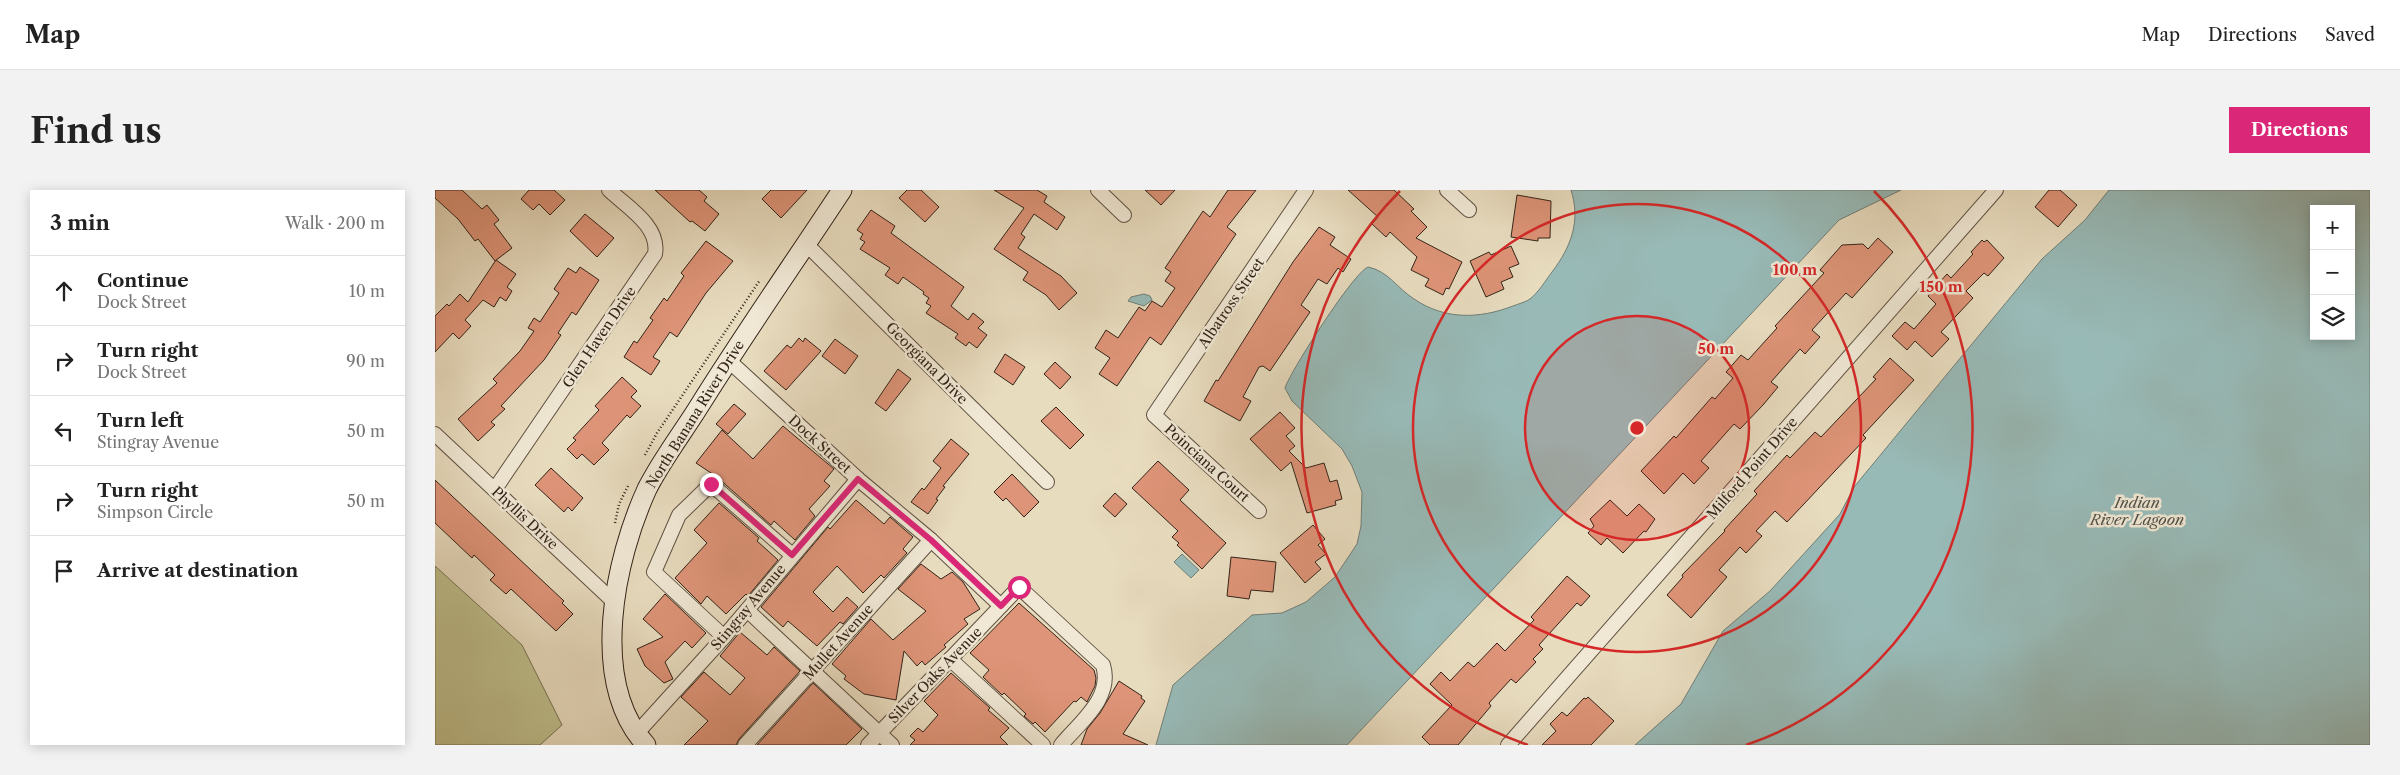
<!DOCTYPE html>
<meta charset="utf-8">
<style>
:root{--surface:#fff;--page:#f2f2f2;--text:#222;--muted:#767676;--line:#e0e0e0;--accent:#db2777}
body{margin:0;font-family:"Libre Caslon Text",serif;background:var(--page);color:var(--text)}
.controls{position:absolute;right:15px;top:15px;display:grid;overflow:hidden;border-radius:0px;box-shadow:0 2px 12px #0003}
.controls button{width:45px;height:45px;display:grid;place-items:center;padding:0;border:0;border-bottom:1px solid var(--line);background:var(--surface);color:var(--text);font:25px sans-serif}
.stop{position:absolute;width:15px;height:15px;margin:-11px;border:4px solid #db2777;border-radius:50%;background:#fff}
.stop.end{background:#db2777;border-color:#fff;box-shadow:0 1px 5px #0008}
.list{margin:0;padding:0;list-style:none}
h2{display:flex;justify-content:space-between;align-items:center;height:65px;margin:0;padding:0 20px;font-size:21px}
h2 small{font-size:16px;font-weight:400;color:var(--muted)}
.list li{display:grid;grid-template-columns:32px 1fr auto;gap:15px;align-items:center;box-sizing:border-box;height:70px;padding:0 20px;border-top:1px solid var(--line)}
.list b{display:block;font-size:19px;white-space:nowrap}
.list p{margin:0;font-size:16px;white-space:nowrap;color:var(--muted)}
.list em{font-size:16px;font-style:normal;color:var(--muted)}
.icon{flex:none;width:28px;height:28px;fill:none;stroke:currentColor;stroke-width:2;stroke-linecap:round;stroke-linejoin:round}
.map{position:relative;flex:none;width:1935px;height:555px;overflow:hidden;border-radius:0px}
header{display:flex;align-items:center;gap:30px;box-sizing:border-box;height:70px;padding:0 25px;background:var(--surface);border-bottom:1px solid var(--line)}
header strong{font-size:24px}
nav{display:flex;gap:28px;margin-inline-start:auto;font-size:18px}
.intro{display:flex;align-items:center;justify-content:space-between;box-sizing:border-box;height:120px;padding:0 30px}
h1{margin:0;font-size:35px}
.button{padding:12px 22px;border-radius:0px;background:var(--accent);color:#fff;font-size:18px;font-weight:700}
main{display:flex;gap:30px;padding:0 30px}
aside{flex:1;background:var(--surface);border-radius:0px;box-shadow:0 2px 12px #0003}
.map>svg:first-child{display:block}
.green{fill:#bebe8c;stroke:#787052}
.water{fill:#98bab7;stroke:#6f7e77;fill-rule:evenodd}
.building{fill:#de9478;stroke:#322318}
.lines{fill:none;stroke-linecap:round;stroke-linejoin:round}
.street-casing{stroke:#605142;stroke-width:16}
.secondary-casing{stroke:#322318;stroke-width:21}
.path{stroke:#322318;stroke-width:2.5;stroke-dasharray:1 2.5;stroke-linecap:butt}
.street{stroke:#f0e8d5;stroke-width:14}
.secondary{stroke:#f0e8d5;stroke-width:19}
.route{stroke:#db2777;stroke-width:6}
.ring{fill:none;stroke:#d62828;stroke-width:2.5}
.labels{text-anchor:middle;stroke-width:5;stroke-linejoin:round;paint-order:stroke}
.street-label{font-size:14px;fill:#322318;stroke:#f0e8d5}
.water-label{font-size:15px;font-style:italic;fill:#515048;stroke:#f0e8d5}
.centre{fill:#d62828;stroke:#f0e8d5;stroke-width:2.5}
.ring-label{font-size:15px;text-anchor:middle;font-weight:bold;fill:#d62828;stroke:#f0e8d5;stroke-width:5;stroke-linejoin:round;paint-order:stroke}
</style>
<header>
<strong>Map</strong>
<nav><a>Map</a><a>Directions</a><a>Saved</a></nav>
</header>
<div class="intro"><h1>Find us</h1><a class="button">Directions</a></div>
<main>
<aside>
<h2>3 min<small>Walk · 200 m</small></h2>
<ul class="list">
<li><svg class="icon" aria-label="ahead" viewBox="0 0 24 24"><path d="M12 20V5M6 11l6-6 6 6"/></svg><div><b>Continue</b><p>Dock Street</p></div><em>10 m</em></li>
<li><svg class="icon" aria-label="right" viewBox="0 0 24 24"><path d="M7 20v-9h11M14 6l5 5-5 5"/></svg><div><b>Turn right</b><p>Dock Street</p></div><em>90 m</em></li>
<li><svg class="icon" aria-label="left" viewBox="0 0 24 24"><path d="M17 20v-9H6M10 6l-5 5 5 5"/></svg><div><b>Turn left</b><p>Stingray Avenue</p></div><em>50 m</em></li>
<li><svg class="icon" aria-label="right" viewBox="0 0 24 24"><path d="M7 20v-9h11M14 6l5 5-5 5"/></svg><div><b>Turn right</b><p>Simpson Circle</p></div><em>50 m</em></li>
<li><svg class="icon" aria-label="arrive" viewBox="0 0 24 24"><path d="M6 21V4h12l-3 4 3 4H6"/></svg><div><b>Arrive at destination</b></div></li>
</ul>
</aside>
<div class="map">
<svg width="1935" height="555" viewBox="0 0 1935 555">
<rect width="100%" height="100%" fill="#e8dcbf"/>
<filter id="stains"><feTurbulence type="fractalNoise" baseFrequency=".004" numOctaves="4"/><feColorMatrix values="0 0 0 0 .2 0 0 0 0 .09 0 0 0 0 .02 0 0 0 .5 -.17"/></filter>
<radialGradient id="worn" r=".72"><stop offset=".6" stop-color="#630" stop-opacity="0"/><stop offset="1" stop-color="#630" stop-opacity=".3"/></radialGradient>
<polygon class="green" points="0,376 87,455 127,535 105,555 0,555"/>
<g class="water">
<path d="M1136,0H1466L1404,30L912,555H721L738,495L817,425L847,423L871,412L900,387L922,354L926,336L927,302L917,276L907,259L857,211L850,198C856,180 919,82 933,77C953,81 962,98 979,109C1010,130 1044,129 1078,116C1083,114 1091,112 1095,109C1104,102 1110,91 1117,82C1136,57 1146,31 1136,0Z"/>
<path d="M1674,0H1935V555H1200L1246,514L1288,441L1335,401L1405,324L1419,297L1607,69L1650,30ZM1879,19H1916V146H1879Z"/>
<polygon points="709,104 715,106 717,110 709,116 693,111 696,107"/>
<polygon points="747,364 764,380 756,388 739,372"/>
</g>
<g class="building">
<polygon points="0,0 27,0 47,19 52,15 64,30 59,34 77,58 60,71 43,49 40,51 23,29 0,8"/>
<polygon points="94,0 119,0 130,10 115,25 104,14 98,20 86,9"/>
<polygon points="220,0 264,0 272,7 269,11 284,24 270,41 257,31 255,32"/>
<polygon points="336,0 372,0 346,28 327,9"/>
<polygon points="472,0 486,0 504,17 490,32 464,8"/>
<polygon points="559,0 602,0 612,6 609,12 630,27 622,40 599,24 586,44 590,47 583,58 626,86 642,103 624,120 611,105 588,90 593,82 559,59 589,18"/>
<polygon points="710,0 740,0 726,15"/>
<polygon points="793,0 821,0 792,37 801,44 726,155 715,147 682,196 664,184 675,168 660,158 671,140 683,148 704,117 710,121 717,111 727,117 740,98 730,91 736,82 730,78 768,21 775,27"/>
<polygon points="913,0 959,0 979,19 976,21 992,37 981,48 1027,72 1014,99 1011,98 1008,105 990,96 994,89 976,80 982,67 955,42 951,47 937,34 943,27"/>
<polygon points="1614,0 1625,0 1642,15 1623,37 1600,17"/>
<polygon points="1082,5 1116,11 1115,48 1103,48 1103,51 1076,47"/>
<polygon points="436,20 460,36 456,43 529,97 516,116 533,130 538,123 549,132 543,138 552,145 542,158 534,152 531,156 520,148 523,144 491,123 496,116 491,113 494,108 488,104 489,102 468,87 463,94 450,85 455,78 425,59 430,52 425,49 428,44 422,40"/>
<polygon points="150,24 179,48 162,67 135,41"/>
<polygon points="884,37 900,47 895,55 916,69 908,82 903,78 892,94 883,89 866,115 875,122 835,181 828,176 824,177 808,207 816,211 805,231 769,211 781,190 783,191 858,72"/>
<polygon points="1443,48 1458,62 1417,108 1411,103 1377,140 1385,147 1370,164 1365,159 1336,192 1343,197 1328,215 1305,239 1299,234 1266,271 1274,278 1259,294 1248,283 1229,304 1206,281 1239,246 1241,248 1277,207 1280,209 1298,188 1291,182 1306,165 1313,170 1342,138 1340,136 1389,83 1385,80 1407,55 1428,54 1433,59"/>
<polygon points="1547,50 1549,52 1552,50 1569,68 1553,86 1549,83 1531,101 1538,108 1506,142 1514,149 1497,167 1480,151 1472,160 1457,146 1470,132 1479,139 1501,114 1493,106 1501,96 1512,84 1516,88 1538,64 1536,62"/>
<polygon points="271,51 298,71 271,103 242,147 235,142 218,167 225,171 216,185 189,167 199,151 202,153 218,130 215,128 229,108 232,111 249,86 246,83"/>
<polygon points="1076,56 1084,74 1074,78 1078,87 1066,92 1069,99 1051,107 1035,71 1054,62 1056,65"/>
<polygon points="61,70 81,84 72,97 77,101 71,111 65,107 59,117 48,110 30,130 36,136 24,149 18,143 0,162 0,126 12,114 14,116 25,104 33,112"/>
<polygon points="145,77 164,90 141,125 137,122 123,143 126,145 109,170 66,216 70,219 56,232 60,235 43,251 23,229 62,193 58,189 85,161 99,141 93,138 99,128 105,132 124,103 119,99 133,78 141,83"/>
<polygon points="364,148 368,152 370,148 386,161 351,200 329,181 352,155 356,158"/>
<polygon points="400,149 423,166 410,184 387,166"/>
<polygon points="570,164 590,177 578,195 559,182"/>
<polygon points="1455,168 1479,190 1428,245 1431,248 1352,332 1340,321 1321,341 1327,346 1311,363 1305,357 1284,380 1292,387 1256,428 1232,405 1248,387 1247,385 1290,341 1289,340 1322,304 1319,301 1352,265 1355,268 1380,242 1386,247 1441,189 1438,187"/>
<polygon points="620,172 636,187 625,199 609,184"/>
<polygon points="463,179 476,189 451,221 440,213"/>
<polygon points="187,187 202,201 196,207 206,216 195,228 192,225 167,253 174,260 159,275 147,264 142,269 132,259 141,250 138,248 164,220 160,216"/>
<polygon points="299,214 311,224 293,244 281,234"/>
<polygon points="621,217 649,245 635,259 606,231"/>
<polygon points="845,222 860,238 851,246 860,256 854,261 871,278 889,273 895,292 902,290 907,309 900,311 901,315 872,323 856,272 846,281 815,249"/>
<polygon points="348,236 399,279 389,291 395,296 374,319 380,326 360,350 339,331 336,335 282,287 261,273 287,240 318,269"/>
<polygon points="516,249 534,264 508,296 510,297 501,309 503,310 493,324 476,312 487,298 489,300 506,278 498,271"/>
<polygon points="723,271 754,300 745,310 791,353 767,379 742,355 744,353 737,347 743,341 697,298"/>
<polygon points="116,278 148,308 137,321 133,317 129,322 100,295"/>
<polygon points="577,284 604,312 589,327 571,308 568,311 559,302"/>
<polygon points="0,290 129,411 127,413 138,424 121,441 76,399 71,404 55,390 60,385 39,365 37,368 0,333"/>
<polygon points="680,303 692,314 680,327 668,316"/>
<polygon points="421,310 449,334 455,327 478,347 468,359 472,363 449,388 446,385 428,403 402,376 378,402 398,422 412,407 423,417 408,434 405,432 382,456 353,431 348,437 326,417 393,337 395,339"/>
<polygon points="1175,310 1192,326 1204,314 1220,329 1211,342 1209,341 1188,363 1172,348 1166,355 1153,343 1159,336 1155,329"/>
<polygon points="284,313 324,348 322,351 343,370 313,406 311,404 291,424 272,406 266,414 240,388 272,353 259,340"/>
<polygon points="878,335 890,349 883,355 891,364 880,372 886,379 870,393 845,363"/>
<polygon points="796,367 841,372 838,402 816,400 814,409 792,406"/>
<polygon points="486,374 506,389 517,382 528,392 545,419 529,429 533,434 509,455 511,457 490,475 487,471 482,476 469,461 461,510 429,504 409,489 411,486 397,474 436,429 458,450 491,421 463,399"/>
<polygon points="1132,386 1155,406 1146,416 1142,413 1104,455 1108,459 1098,469 1101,472 1081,493 1076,489 1054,513 1056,516 1023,555 995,555 987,547 1017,515 995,494 1006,482 1015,491 1033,472 1039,477 1062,453 1070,461 1099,430 1096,427"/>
<polygon points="230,404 271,443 257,458 250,451 230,472 238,489 229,493 210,476 202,459 228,447 208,429"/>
<polygon points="584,413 659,480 661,488 660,496 652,512 646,507 641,512 639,511 610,542 600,532 598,534 589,526 591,524 569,503 567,505 548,487 554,480 535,463"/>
<polygon points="305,442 332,465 339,457 365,481 304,549 301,555 249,555 273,531 246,507 269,482 295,505 310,488 285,466"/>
<polygon points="516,483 555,518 553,520 574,538 565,547 573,555 475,555 480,550 475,546 483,538 488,542 503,525 489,511"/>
<polygon points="684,491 707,506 706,508 710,511 688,544 713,555 646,555 652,539 665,523"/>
<polygon points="378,493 427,539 411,555 322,555"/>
<polygon points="1153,507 1179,531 1156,555 1107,555 1121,541 1115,534 1127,522 1132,526 1149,508 1151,509"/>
</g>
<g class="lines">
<defs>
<g id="street">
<polyline points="663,0 689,25"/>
<polyline points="1012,0 1034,20"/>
<polyline points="371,54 612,292"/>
<path d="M293,170L423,289L496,350L566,416L584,397L668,475C678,508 645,532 626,555"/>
<polyline points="0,244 179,412"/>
<path d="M60,299L220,64C225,36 192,17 174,0"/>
<polyline points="824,321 719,225 871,0"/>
<polyline points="312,420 457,555"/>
<polyline points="289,447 219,382 244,325 276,294 357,365"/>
<polyline points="515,469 608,555"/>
<polyline points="201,544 289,447 423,289"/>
<polyline points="310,555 496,350"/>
<polyline points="433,555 566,416"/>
<polyline points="1073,555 1561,0"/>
</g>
<path id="secondary" d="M211,555C153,491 180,369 212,299C226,271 246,245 263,218C309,144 359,73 407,0"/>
</defs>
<use href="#street" class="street-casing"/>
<use href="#secondary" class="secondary-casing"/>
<g class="path">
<polyline points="210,265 222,243 325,90"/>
<polyline points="180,333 184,314 193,296"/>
</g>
<use href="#street" class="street"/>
<use href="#secondary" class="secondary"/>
</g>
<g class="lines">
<polyline class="route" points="276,294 357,365 423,289 496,350 566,416 584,397"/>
</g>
<circle cx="1202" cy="238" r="112" fill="#d62828" fill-opacity=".12"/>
<g class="ring">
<circle cx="1202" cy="238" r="112"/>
<circle cx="1202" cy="238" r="224"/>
<path d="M1093 555A335 335 0 0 1 965 1M1439 1A335 335 0 0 1 1311 555"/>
</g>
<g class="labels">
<g class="street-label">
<text transform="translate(796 113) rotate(-56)" y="5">Albatross Street</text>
<text transform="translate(164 147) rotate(-56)" y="5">Glen Haven Drive</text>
<text transform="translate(492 173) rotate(45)" y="5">Georgiana Drive</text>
<text transform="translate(260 224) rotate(-58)" y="5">North Banana River Drive</text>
<text transform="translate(385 254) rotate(42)" y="5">Dock Street</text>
<text transform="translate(772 273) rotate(42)" y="5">Poinciana Court</text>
<text transform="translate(1317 278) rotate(-49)" y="5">Milford Point Drive</text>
<text transform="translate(90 328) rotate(43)" y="5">Phyllis Drive</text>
<text transform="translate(313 417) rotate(-50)" y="5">Stingray Avenue</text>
<text transform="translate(403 452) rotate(-48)" y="5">Mullet Avenue</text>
<text transform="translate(500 485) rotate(-46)" y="5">Silver Oaks Avenue</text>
</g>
<g class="water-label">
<text x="1702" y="318">Indian<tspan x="1702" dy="17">River Lagoon</tspan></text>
</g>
</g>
<circle cx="1202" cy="238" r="8" class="centre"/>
<g class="ring-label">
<text x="1360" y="85">100 m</text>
<text x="1506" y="102">150 m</text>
<text x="1281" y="164">50 m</text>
</g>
<rect width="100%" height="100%" filter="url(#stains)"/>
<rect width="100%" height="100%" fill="url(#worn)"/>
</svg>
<div class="controls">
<button>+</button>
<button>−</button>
<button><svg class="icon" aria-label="layers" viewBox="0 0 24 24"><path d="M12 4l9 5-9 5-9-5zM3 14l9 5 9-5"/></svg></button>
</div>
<div class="stop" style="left:584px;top:397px"></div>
<div class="stop end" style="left:276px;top:294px"></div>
</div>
</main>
